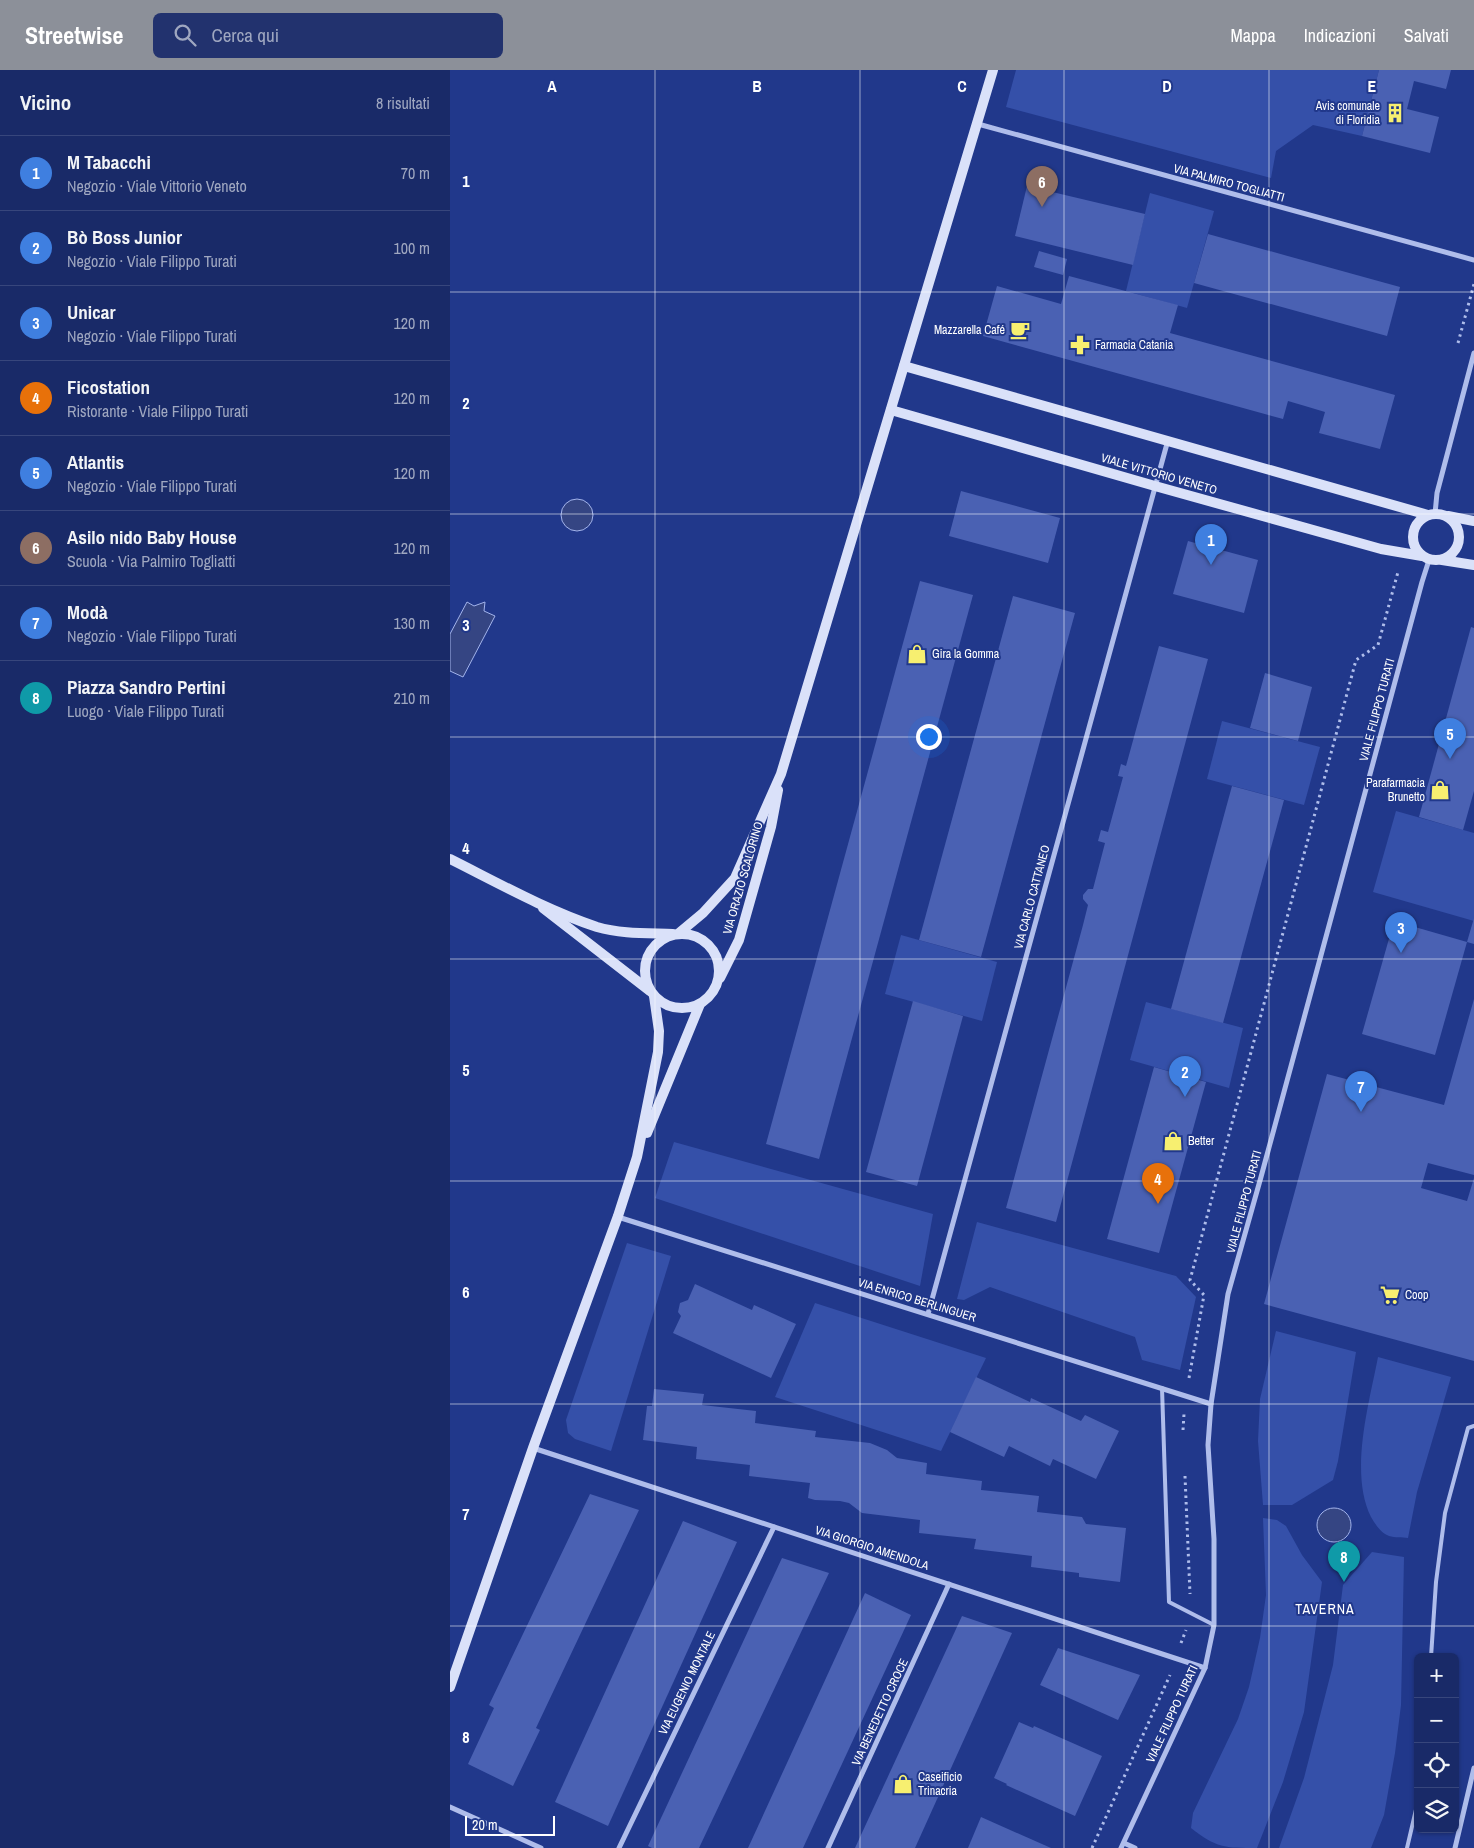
<!DOCTYPE html>
<html lang="it">
<meta charset="utf-8">
<style>
:root{--surface:#192a68;--page:#22326e;--text:#f1f3f6;--muted:#9fa7c0;--line:#37467c;--accent:#8c9099}
body{margin:0;font-family:"Archivo Narrow",sans-serif;background:var(--page);color:var(--text)}
.controls{position:absolute;right:15px;bottom:15px;display:grid;overflow:hidden;border-radius:8px;box-shadow:0 1px 4px #0004}
.controls button{width:45px;height:45px;display:grid;place-items:center;padding:0;border:0;border-bottom:1px solid var(--line);background:var(--surface);color:var(--text);font:25px sans-serif}
.scale{position:absolute;left:15px;bottom:12px;width:90px;box-sizing:border-box;padding-left:5px;border:2px solid #fff;border-top:0;font-size:14px;line-height:18px;white-space:nowrap;color:#fff;-webkit-text-stroke:4px #21388b;paint-order:stroke}
.you{position:absolute;left:478px;top:666px;width:18px;height:18px;margin:-12px;border:4px solid #fff;border-radius:50%;background:#1a73e8;box-shadow:0 0 0 8px #1a73e833}
.badge{display:grid;place-items:center;width:32px;height:32px;border-radius:50%;background:var(--accent);color:#fff;font-size:16px;font-weight:700}
.pin{position:absolute;translate:-50% -41px;filter:drop-shadow(0 1px 2px #0008)}
.pin::after{content:'';position:absolute;top:26px;width:18px;height:15px;background:inherit;clip-path:polygon(0 0,100% 0,50% 100%)}
.list{margin:0;padding:0;list-style:none}
h2{display:flex;justify-content:space-between;align-items:center;height:65px;margin:0;padding:0 20px;font-size:21px}
h2 small{font-size:16px;font-weight:400;color:var(--muted)}
.list li{display:grid;grid-template-columns:32px 1fr auto;gap:15px;align-items:center;box-sizing:border-box;height:75px;padding:0 20px;border-top:1px solid var(--line)}
.list b{display:block;font-size:19px;white-space:nowrap}
.list p{margin:0;font-size:16px;white-space:nowrap;color:var(--muted)}
.list em{font-size:16px;font-style:normal;color:var(--muted)}
.icon{flex:none;width:28px;height:28px;fill:none;stroke:currentColor;stroke-width:2;stroke-linecap:round;stroke-linejoin:round}
.map{position:relative;flex:none;width:1024px;height:1778px;overflow:hidden}
header{display:flex;align-items:center;gap:30px;box-sizing:border-box;height:70px;padding:0 25px;background:var(--accent);color:#fff}
header strong{font-size:24px}
nav{display:flex;gap:28px;margin-inline-start:auto;font-size:18px}
.search{width:350px;height:45px;background:var(--page);display:flex;align-items:center;gap:12px;box-sizing:border-box;padding:0 18px;border-radius:8px;color:var(--muted);font-size:19px}
main{display:flex}
aside{flex:1;background:var(--surface)}
.map>svg:first-child{display:block}
.green{fill:#3550a9}
.water{fill:#354583;stroke:#a3b4ec}
.building{fill:#4a61b3}
.lines{fill:none;stroke-linecap:round;stroke-linejoin:round}
.path{stroke:#afbdeb;stroke-width:3;stroke-dasharray:2.5 4;stroke-linecap:butt}
.lane{stroke:#afbdeb;stroke-width:4}
.street{stroke:#afbdeb;stroke-width:5}
.secondary{stroke:#dae1f9;stroke-width:10}
.grid{fill:none;stroke:#fff;stroke-width:1;stroke-opacity:0.55}
.labels{text-anchor:middle;stroke-width:4;stroke-linejoin:round;paint-order:stroke}
.poi-label{font-size:12px;fill:#fff;stroke:#21388b;text-anchor:start}
.street-label{font-size:12px;fill:#fff;stroke:#21388b}
.neighbourhood-label{font-size:14px;letter-spacing:1px;fill:#fff;stroke:#21388b}
.grid-label{font-size:16px;text-anchor:middle;font-weight:bold;fill:#fff;stroke:#21388b;stroke-width:4;stroke-linejoin:round;paint-order:stroke}
</style>
<header>
<strong>Streetwise</strong>
<div class="search"><svg class="icon" aria-label="search" viewBox="0 0 24 24"><circle cx="10" cy="10" r="6"/><path d="M15 15l6 6"/></svg>Cerca qui</div>
<nav><a>Mappa</a><a>Indicazioni</a><a>Salvati</a></nav>
</header>
<main>
<aside>
<h2>Vicino<small>8 risultati</small></h2>
<ul class="list">
<li><span class="badge" style="background:#3f7fe0">1</span><div><b>M Tabacchi</b><p>Negozio · Viale Vittorio Veneto</p></div><em>70 m</em></li>
<li><span class="badge" style="background:#3f7fe0">2</span><div><b>Bò Boss Junior</b><p>Negozio · Viale Filippo Turati</p></div><em>100 m</em></li>
<li><span class="badge" style="background:#3f7fe0">3</span><div><b>Unicar</b><p>Negozio · Viale Filippo Turati</p></div><em>120 m</em></li>
<li><span class="badge" style="background:#e8710a">4</span><div><b>Ficostation</b><p>Ristorante · Viale Filippo Turati</p></div><em>120 m</em></li>
<li><span class="badge" style="background:#3f7fe0">5</span><div><b>Atlantis</b><p>Negozio · Viale Filippo Turati</p></div><em>120 m</em></li>
<li><span class="badge" style="background:#8d6e63">6</span><div><b>Asilo nido Baby House</b><p>Scuola · Via Palmiro Togliatti</p></div><em>120 m</em></li>
<li><span class="badge" style="background:#3f7fe0">7</span><div><b>Modà</b><p>Negozio · Viale Filippo Turati</p></div><em>130 m</em></li>
<li><span class="badge" style="background:#0f9aa8">8</span><div><b>Piazza Sandro Pertini</b><p>Luogo · Viale Filippo Turati</p></div><em>210 m</em></li>
</ul>
</aside>
<div class="map">
<svg width="1024" height="1778" viewBox="0 0 1024 1778">
<rect width="100%" height="100%" fill="#21388b"/>
<g class="green">
<polygon points="566,0 929,0 912,66 863,55 826,81 821,108 556,37"/>
<polygon points="700,123 764,141 737,238 676,221"/>
<polygon points="772,651 870,677 854,735 757,709"/>
<polygon points="946,741 1024,763 1024,851 923,822"/>
<polygon points="451,865 547,892 532,951 435,924"/>
<polygon points="696,932 793,958 779,1018 680,990"/>
<polygon points="224,1072 483,1144 470,1216 205,1128"/>
<polygon points="527,1152 726,1206 746,1227 730,1300 692,1290 685,1267 540,1217 514,1230 507,1229"/>
<polygon points="177,1173 221,1186 161,1381 125,1369 118,1363 116,1350"/>
<polygon points="365,1233 536,1288 491,1381 325,1327"/>
<polygon points="826,1261 906,1282 888,1391 883,1410 842,1435 813,1435 808,1371 810,1329"/>
<path d="M928,1287L1001,1307L967,1422L958,1468C952,1467 945,1468 939,1466C931,1463 925,1454 921,1447C899,1403 919,1334 928,1287Z"/>
<path d="M813,1448L827,1450L836,1456L852,1485L872,1512L854,1642L833,1712L807,1778C775,1778 766,1778 741,1758L743,1743L788,1649L799,1617L810,1568L816,1525Z"/>
<polygon points="922,1482 954,1487 951,1635 945,1683 934,1745 921,1778 829,1778 854,1708 883,1595 893,1515"/>
</g>
<g class="water">
<circle cx="127" cy="445" r="16"/>
<polygon points="17,532 24,536 35,532 34,541 45,546 13,607 0,601 0,564"/>
<circle cx="884" cy="1455" r="17"/>
</g>
<g class="building">
<polygon points="929,0 1001,0 996,19 964,11 957,39 989,47 980,83 912,66"/>
<polygon points="577,116 695,144 683,195 565,166"/>
<polygon points="758,164 950,217 937,266 744,213"/>
<polygon points="589,181 617,189 613,205 584,197"/>
<polygon points="619,206 728,235 720,263 945,325 930,379 869,363 875,342 855,336 838,331 833,349 533,266 547,216 611,234"/>
<polygon points="511,421 610,448 598,493 499,466"/>
<polygon points="738,471 808,490 794,543 723,524"/>
<polygon points="470,511 523,525 369,1089 316,1074"/>
<polygon points="563,526 625,543 531,887 469,870"/>
<polygon points="1021,557 1024,558 1024,721 1013,760 969,747"/>
<polygon points="709,576 758,589 606,1152 556,1138 633,855 638,835 633,829 633,825 638,819 643,819 655,773 648,771 651,760 658,762 673,707 668,706 671,694 676,696"/>
<polygon points="815,603 862,617 848,671 800,658"/>
<polygon points="782,716 834,730 773,953 721,939"/>
<polygon points="1024,848 1024,874 1017,872"/>
<polygon points="944,851 1017,872 985,985 912,964"/>
<polygon points="1024,929 1024,1105 978,1093 971,1118 1017,1131 1024,1108 1024,1291 814,1234 877,1004 994,1035"/>
<polygon points="463,931 513,946 467,1116 416,1102"/>
<polygon points="704,997 756,1012 709,1183 657,1169"/>
<polygon points="245,1214 302,1240 304,1235 346,1254 321,1308 223,1263 231,1246 228,1242 230,1233 238,1230"/>
<polygon points="526,1307 580,1332 581,1328 631,1351 635,1345 669,1361 646,1409 603,1389 600,1396 559,1376 554,1387 500,1362"/>
<polygon points="204,1319 254,1324 252,1335 306,1341 305,1353 366,1361 365,1367 420,1373 437,1380 447,1388 477,1393 476,1404 532,1411 531,1420 589,1426 587,1442 632,1447 636,1454 676,1458 670,1512 629,1507 629,1503 581,1497 582,1486 524,1479 526,1469 469,1463 470,1450 412,1443 399,1433 390,1431 365,1430 358,1428 360,1413 299,1406 300,1395 246,1389 247,1377 193,1370 197,1336 202,1336"/>
<polygon points="140,1424 189,1440 86,1658 90,1660 63,1716 18,1694 44,1638 39,1635"/>
<polygon points="233,1451 287,1472 158,1756 105,1732"/>
<polygon points="332,1488 379,1503 249,1778 202,1778 198,1776"/>
<polygon points="415,1523 461,1545 353,1778 298,1778"/>
<polygon points="512,1546 562,1563 465,1778 405,1778"/>
<polygon points="608,1578 690,1605 668,1650 590,1615"/>
<polygon points="569,1652 583,1658 584,1656 652,1686 625,1746 556,1715 557,1714 544,1708"/>
<polygon points="531,1747 601,1778 518,1778"/>
</g>
<g class="lines">
<g class="path">
<polyline points="1008,273 1024,214"/>
<polyline points="739,1308 754,1225 740,1210 906,590 928,575 948,502"/>
<polyline points="733,1360 734,1344"/>
<polyline points="735,1406 740,1524"/>
<polyline points="731,1573 736,1560"/>
<polyline points="642,1778 720,1605"/>
</g>
<g class="lane">
<polyline points="712,1318 719,1532 764,1555"/>
<polyline points="981,1587 986,1512 995,1443 1018,1358 1024,1356"/>
<polyline points="957,1778 968,1731"/>
</g>
<g class="street">
<polyline points="528,54 1024,190"/>
<polyline points="985,444 987,423 1024,283"/>
<polyline points="168,1147 761,1334"/>
<polyline points="478,1244 718,370"/>
<polyline points="83,1378 755,1598"/>
<polyline points="0,1737 91,1778"/>
<polyline points="674,1773 685,1778"/>
<polyline points="169,1778 324,1457"/>
<polyline points="378,1778 499,1514"/>
<polyline points="671,1778 755,1598 764,1555 764,1469 758,1375 761,1334 778,1224 811,1107 972,512 979,490"/>
<polyline points="1005,1778 1024,1698"/>
</g>
<g class="secondary">
<polyline points="454,296 978,445"/>
<polyline points="441,340 705,416 931,479 972,486"/>
<circle cx="986" cy="467" r="23"/>
<polyline points="998,446 1024,451"/>
<polyline points="992,490 1024,495"/>
<path d="M0,789C48,813 96,840 147,857C171,864 198,863 223,864"/>
<polyline points="93,838 200,921"/>
<polyline points="229,863 253,843 285,808 331,704 543,0"/>
<circle cx="232" cy="901" r="37"/>
<polyline points="270,908 289,870 321,757 328,720"/>
<polyline points="197,1063 250,934"/>
<polyline points="0,1617 83,1378 168,1146 187,1087 208,982 209,961 204,926"/>
</g>
</g>
<path class="grid" d="M205,0V1778M410,0V1778M614,0V1778M819,0V1778M0,222H1024M0,444H1024M0,667H1024M0,889H1024M0,1111H1024M0,1334H1024M0,1556H1024"/>
<defs>
<symbol id="building-bare" viewBox="-9 -9 18 18"><path d="M-4-6H4V6H1V3H-1V6H-4ZM-2.5-4.3h1.7v1.8h-1.7ZM.8-4.3h1.7v1.8H.8ZM-2.5-1h1.7V.8h-1.7ZM.8-1h1.7V.8H.8Z" fill="#f7ef70" stroke="#21388b" stroke-width="2.5" paint-order="stroke"/></symbol>
<symbol id="cafe-bare" viewBox="-9 -9 18 18"><path d="M-5.5-4.5H6V0H3Q3 3.5 0 3.5H-2.5Q-5.5 3.5-5.5 0ZM3-3.2v2h1.7v-2ZM-6 4.5H4V6H-6Z" fill="#f7ef70" stroke="#21388b" stroke-width="2.5" paint-order="stroke"/></symbol>
<symbol id="pharmacy-bare" viewBox="-9 -9 18 18"><path d="M-2-6h4v4h4v4h-4v4h-4v-4h-4v-4h4Z" fill="#f7ef70" stroke="#21388b" stroke-width="2.5" paint-order="stroke"/></symbol>
<symbol id="shop-bare" viewBox="-9 -9 18 18"><path d="M-5-2.5h2.3a2.7 3.5 0 0 1 5.4 0H5L5.5 6h-11ZM-1.5-2.5h3a1.5 2.3 0 0 0-3 0Z" fill="#f7ef70" stroke="#21388b" stroke-width="2.5" paint-order="stroke"/></symbol>
<symbol id="supermarket-bare" viewBox="-9 -9 18 18"><path d="M-6-5.5h2.5l.6 2H6L4.5 2H-2.5L-4.4-4H-6ZM-1.5 3.2a1.3 1.3 0 1 0 .1 0ZM3 3.2a1.3 1.3 0 1 0 .1 0Z" fill="#f7ef70" stroke="#21388b" stroke-width="2.5" paint-order="stroke"/></symbol>
</defs>
<g fill-rule="evenodd">
<use href="#building-bare" x="931" y="29" width="28" height="28"/>
<use href="#cafe-bare" x="556" y="246" width="28" height="28"/>
<use href="#pharmacy-bare" x="616" y="261" width="28" height="28"/>
<use href="#shop-bare" x="453" y="570" width="28" height="28"/>
<use href="#shop-bare" x="976" y="706" width="28" height="28"/>
<use href="#shop-bare" x="709" y="1057" width="28" height="28"/>
<use href="#supermarket-bare" x="926" y="1211" width="28" height="28"/>
<use href="#shop-bare" x="439" y="1700" width="28" height="28"/>
</g>
<g class="labels">
<g class="poi-label">
<text x="930" y="40" text-anchor="end">Avis comunale<tspan x="930" dy="14">di Floridia</tspan></text>
<text x="555" y="264" text-anchor="end">Mazzarella Café</text>
<text x="645" y="279">Farmacia Catania</text>
<text x="482" y="588">Gira la Gomma</text>
<text x="975" y="717" text-anchor="end">Parafarmacia<tspan x="975" dy="14">Brunetto</tspan></text>
<text x="738" y="1075">Better</text>
<text x="955" y="1229">Coop</text>
<text x="468" y="1711">Caseificio<tspan x="468" dy="14">Trinacria</tspan></text>
</g>
<g class="street-label">
<text transform="translate(779 113) rotate(15)" y="4">VIA PALMIRO TOGLIATTI</text>
<text transform="translate(709 404) rotate(16)" y="4">VIALE VITTORIO VENETO</text>
<text transform="translate(927 640) rotate(-75)" y="4">VIALE FILIPPO TURATI</text>
<text transform="translate(293 808) rotate(-74)" y="4">VIA ORAZIO SCALORINO</text>
<text transform="translate(582 827) rotate(-75)" y="4">VIA CARLO CATTANEO</text>
<text transform="translate(794 1132) rotate(-75)" y="4">VIALE FILIPPO TURATI</text>
<text transform="translate(467 1230) rotate(17)" y="4">VIA ENRICO BERLINGUER</text>
<text transform="translate(422 1478) rotate(18)" y="4">VIA GIORGIO AMENDOLA</text>
<text transform="translate(237 1613) rotate(-64)" y="4">VIA EUGENIO MONTALE</text>
<text transform="translate(430 1642) rotate(-65)" y="4">VIA BENEDETTO CROCE</text>
<text transform="translate(722 1644) rotate(-65)" y="4">VIALE FILIPPO TURATI</text>
</g>
<g class="neighbourhood-label">
<text x="875" y="1544">TAVERNA</text>
</g>
</g>
<g class="grid-label">
<text x="102" y="22">A</text>
<text x="307" y="22">B</text>
<text x="512" y="22">C</text>
<text x="717" y="22">D</text>
<text x="922" y="22">E</text>
<text x="16" y="117">1</text>
<text x="16" y="339">2</text>
<text x="16" y="561">3</text>
<text x="16" y="784">4</text>
<text x="16" y="1006">5</text>
<text x="16" y="1228">6</text>
<text x="16" y="1450">7</text>
<text x="16" y="1673">8</text>
</g>
</svg>
<div class="controls">
<button>+</button>
<button>−</button>
<button><svg class="icon" aria-label="locate" viewBox="0 0 24 24"><circle cx="12" cy="12" r="6"/><path d="M12 2v4M12 18v4M2 12h4M18 12h4"/></svg></button>
<button><svg class="icon" aria-label="layers" viewBox="0 0 24 24"><path d="M12 4l9 5-9 5-9-5zM3 14l9 5 9-5"/></svg></button>
</div>
<div class="scale">20 m</div>
<div class="you"></div>
<div class="pin badge" style="left:761px;top:495px;background:#3f7fe0">1</div>
<div class="pin badge" style="left:735px;top:1027px;background:#3f7fe0">2</div>
<div class="pin badge" style="left:951px;top:883px;background:#3f7fe0">3</div>
<div class="pin badge" style="left:708px;top:1134px;background:#e8710a">4</div>
<div class="pin badge" style="left:1000px;top:689px;background:#3f7fe0">5</div>
<div class="pin badge" style="left:592px;top:137px;background:#8d6e63">6</div>
<div class="pin badge" style="left:911px;top:1042px;background:#3f7fe0">7</div>
<div class="pin badge" style="left:894px;top:1512px;background:#0f9aa8">8</div>
</div>
</main>
